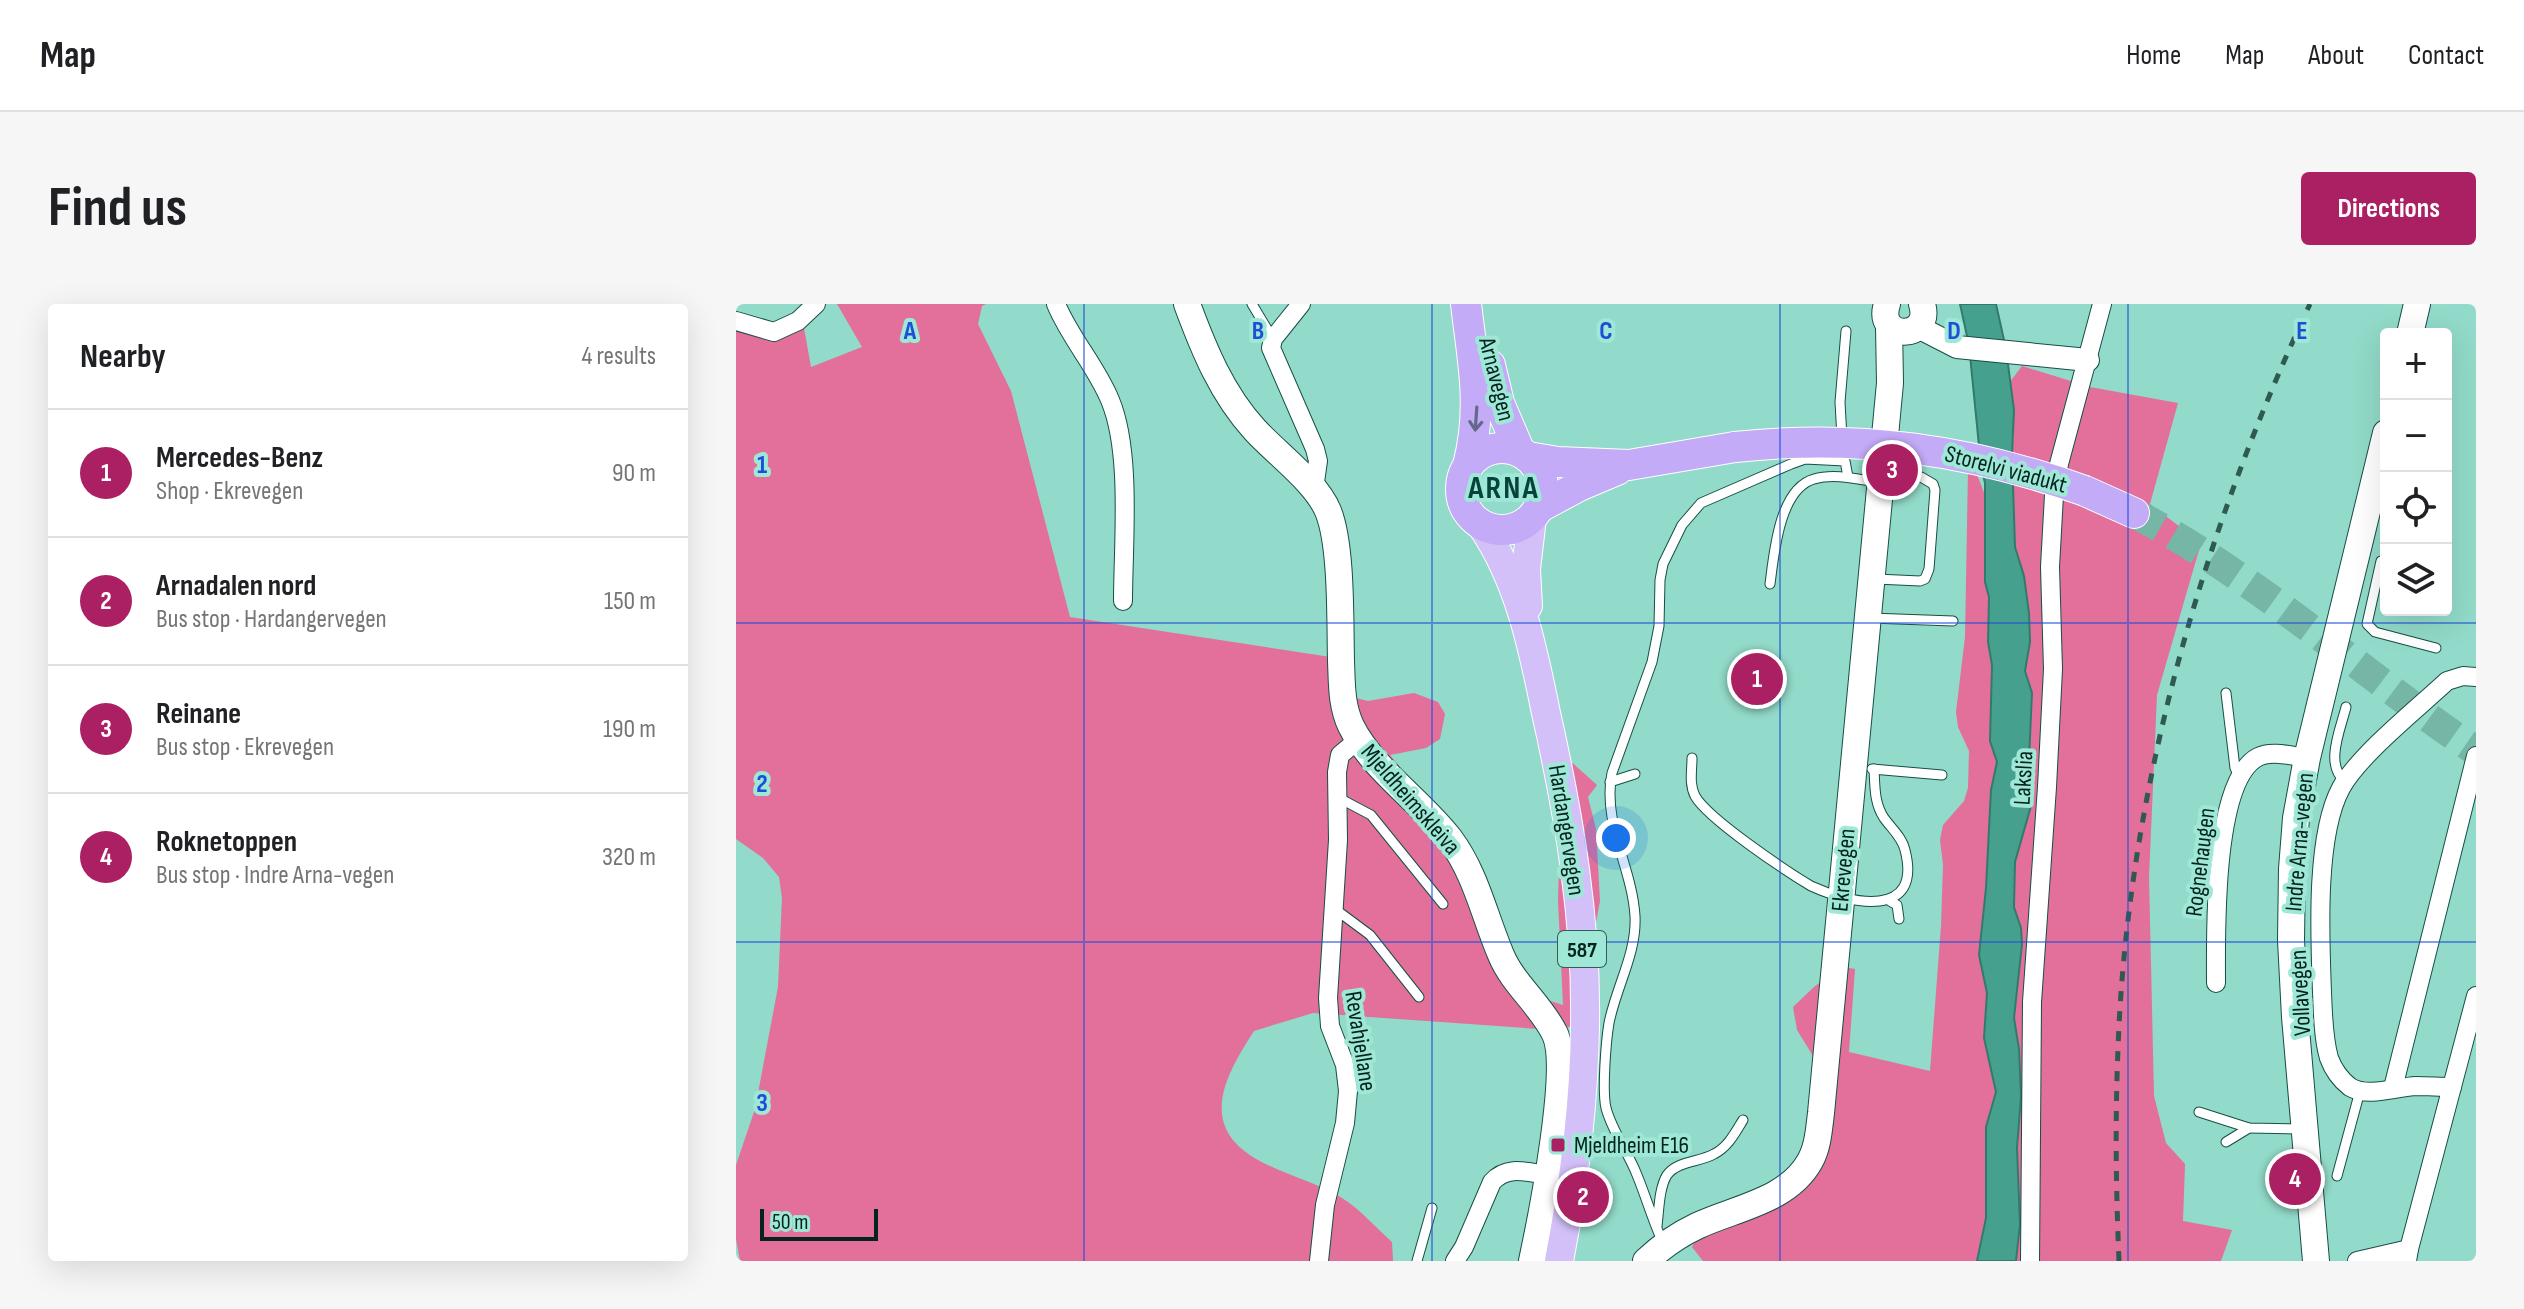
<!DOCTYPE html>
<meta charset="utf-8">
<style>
:root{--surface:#fff;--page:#f6f6f6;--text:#202124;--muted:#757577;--line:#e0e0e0;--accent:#ab2062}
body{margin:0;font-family:"Sofia Sans Condensed",sans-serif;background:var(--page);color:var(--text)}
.controls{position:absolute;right:24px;top:24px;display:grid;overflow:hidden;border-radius:8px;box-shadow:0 8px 32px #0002}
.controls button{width:72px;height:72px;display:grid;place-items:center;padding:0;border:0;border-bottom:2px solid var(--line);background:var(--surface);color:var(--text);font:40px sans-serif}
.scale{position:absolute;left:24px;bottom:20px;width:118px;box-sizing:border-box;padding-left:8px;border:4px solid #05241e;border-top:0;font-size:22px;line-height:28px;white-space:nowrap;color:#05241e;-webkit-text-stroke:6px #9fe7d6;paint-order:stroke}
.you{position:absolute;left:880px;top:534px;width:28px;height:28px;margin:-20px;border:6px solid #fff;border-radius:50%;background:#1a73e8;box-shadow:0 0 0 12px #1a73e833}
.badge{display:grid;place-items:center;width:52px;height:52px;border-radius:50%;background:var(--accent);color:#fff;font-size:26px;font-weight:700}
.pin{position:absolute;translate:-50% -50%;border:4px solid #fff;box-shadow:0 2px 8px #0006}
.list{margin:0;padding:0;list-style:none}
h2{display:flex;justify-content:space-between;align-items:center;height:104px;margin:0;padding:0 32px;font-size:34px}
h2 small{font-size:26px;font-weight:400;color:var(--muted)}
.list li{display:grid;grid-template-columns:52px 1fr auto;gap:24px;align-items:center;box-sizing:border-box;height:128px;padding:0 32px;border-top:2px solid var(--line)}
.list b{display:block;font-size:30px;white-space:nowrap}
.list p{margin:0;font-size:26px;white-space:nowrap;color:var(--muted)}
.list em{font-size:26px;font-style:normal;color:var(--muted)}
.icon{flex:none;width:44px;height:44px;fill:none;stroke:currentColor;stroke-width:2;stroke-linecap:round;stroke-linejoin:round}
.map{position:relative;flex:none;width:1740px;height:957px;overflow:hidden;border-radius:8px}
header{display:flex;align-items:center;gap:48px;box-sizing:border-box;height:112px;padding:0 40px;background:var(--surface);border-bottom:2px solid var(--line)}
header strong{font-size:38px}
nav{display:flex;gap:44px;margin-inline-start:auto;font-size:28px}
.intro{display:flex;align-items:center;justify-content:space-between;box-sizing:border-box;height:192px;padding:0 48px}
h1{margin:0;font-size:56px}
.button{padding:20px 36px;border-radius:8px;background:var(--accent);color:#fff;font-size:28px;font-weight:700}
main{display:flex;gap:48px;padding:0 48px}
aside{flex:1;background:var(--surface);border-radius:8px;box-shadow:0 8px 32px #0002}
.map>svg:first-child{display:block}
.forest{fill:#e36f9b}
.water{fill:#45a08d;stroke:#327b6c;stroke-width:2}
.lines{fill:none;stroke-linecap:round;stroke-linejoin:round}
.trunk-tunnel{stroke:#76b6a7;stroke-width:30;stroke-dasharray:30 15;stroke-linecap:butt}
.service-casing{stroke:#164f45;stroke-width:11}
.minor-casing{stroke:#164f45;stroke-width:20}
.tertiary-casing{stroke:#164f45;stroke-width:24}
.secondary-casing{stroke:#164f45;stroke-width:28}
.primary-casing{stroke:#fff;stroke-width:30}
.trunk-casing{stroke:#fff;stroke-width:32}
.service{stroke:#fff;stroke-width:9}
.minor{stroke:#fff;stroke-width:18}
.tertiary{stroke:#fff;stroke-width:22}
.secondary{stroke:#fff;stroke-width:26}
.primary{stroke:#d3c0f9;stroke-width:28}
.trunk{stroke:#c4abf7;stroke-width:30}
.rail{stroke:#2f5a51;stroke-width:5;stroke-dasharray:10 10;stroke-linecap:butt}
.trunk-bridge-casing{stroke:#fff;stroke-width:32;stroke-linecap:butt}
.trunk-bridge{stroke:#c4abf7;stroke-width:30}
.oneway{stroke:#64688a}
.grid{fill:none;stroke:#1d4ed8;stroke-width:2;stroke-opacity:0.55}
.poi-dot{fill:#ab2062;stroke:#9fe7d6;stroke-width:3}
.labels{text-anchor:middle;stroke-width:8;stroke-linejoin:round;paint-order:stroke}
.shield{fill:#9fe7d6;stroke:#335e55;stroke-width:2}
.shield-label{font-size:22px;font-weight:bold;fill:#05241e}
.street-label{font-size:24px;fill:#05241e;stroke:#9fe7d6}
.poi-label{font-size:24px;fill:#05241e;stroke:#9fe7d6;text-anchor:start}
.district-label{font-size:32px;font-weight:bold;letter-spacing:2px;fill:#06443a;stroke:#9fe7d6}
.grid-label{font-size:26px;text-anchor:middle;font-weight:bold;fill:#1d4ed8;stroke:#9fe7d6;stroke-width:8;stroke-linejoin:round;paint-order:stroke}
</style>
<header>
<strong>Map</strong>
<nav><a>Home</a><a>Map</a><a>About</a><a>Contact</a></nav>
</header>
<div class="intro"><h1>Find us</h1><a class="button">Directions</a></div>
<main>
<aside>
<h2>Nearby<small>4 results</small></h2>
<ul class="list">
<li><span class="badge">1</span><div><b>Mercedes-Benz</b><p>Shop · Ekrevegen</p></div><em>90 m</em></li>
<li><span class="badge">2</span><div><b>Arnadalen nord</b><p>Bus stop · Hardangervegen</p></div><em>150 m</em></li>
<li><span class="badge">3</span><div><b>Reinane</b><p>Bus stop · Ekrevegen</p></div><em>190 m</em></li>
<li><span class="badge">4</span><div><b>Roknetoppen</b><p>Bus stop · Indre Arna-vegen</p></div><em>320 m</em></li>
</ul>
</aside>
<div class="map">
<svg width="1740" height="957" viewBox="0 0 1740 957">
<rect width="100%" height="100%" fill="#92dac9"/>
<g class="forest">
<path d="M101,0H250L246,2L242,20L275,87L334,313L614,356L616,393L632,397L678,389L702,398L709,410L704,435L690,444L654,451L682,485L777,654L808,695L827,701L822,597L824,524L800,434L821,445L861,481L852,493L860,525L864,597L853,655L852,719L817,726L577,709L518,727C489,772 461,822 522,856C549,871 580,878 606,894C624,905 640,924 656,938L657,957H4L0,935V861L19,805L42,683L46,594L43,573L27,554L0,535V16L68,24L75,63L126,43Z"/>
<polygon points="1286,62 1354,83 1442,99 1414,200 1465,239 1421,391 1413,573 1418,792 1430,839 1449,860 1447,917 1496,926 1485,957 1280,957 1284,920 1281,844 1285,792 1283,745 1278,714 1286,640 1285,624 1278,603 1279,558 1297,495 1293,456 1296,389 1289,367 1294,338 1293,309 1288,272 1279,243 1276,151 1278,129 1273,79"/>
<polygon points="1232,167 1240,168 1249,191 1249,278 1253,293 1252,338 1256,361 1254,437 1261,458 1255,486 1250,584 1243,651 1251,689 1248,734 1260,788 1250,823 1250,914 1241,957 967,957 956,943 964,929 1071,881 1082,760 1061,726 1057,703 1079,682 1107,663 1119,665 1113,748 1194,767 1205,622 1207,561 1204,536 1207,521 1228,497 1232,484 1233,447 1222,423 1220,408 1229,333"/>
</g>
<polygon class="water" points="1224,0 1260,0 1270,45 1278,106 1276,151 1279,243 1288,272 1293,309 1294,338 1289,367 1296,389 1293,456 1297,495 1279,558 1278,603 1285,624 1286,640 1278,714 1283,745 1285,792 1281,844 1284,920 1280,957 1241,957 1250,914 1250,823 1260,788 1248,734 1251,689 1243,651 1250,584 1255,486 1261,458 1254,437 1256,361 1252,338 1253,293 1249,278 1249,179 1245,162 1233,41"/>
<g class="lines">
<path class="trunk-tunnel" d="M1398,209C1522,274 1625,369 1740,447"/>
<defs>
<g id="service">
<polyline points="516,0 537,35"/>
<polyline points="1106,134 1104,98 1110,27"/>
<polyline points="1645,257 1631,320 1639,328 1700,344"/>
<polyline points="1140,275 1184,277 1189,275 1193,265 1199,186 1197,180 1185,173 1148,169"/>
<path d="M1034,280C1038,250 1043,185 1078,175C1098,169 1121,175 1140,178"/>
<polyline points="1134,314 1217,317"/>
<polyline points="1490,389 1499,464 1503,472"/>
<path d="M956,454C956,467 953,480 959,492C972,515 1050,567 1075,582C1114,600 1187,616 1169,546C1166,533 1155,524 1148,514C1138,499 1139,482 1138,465"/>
<polyline points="1136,465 1206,471"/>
<path d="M1609,477C1588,461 1605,424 1610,403"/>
<polyline points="874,478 899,470"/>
<polyline points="601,493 635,511 707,600"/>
<polyline points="1154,597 1161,601 1163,615"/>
<polyline points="599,605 634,631 683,693"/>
<polyline points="1463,808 1513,824 1565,825"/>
<polyline points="1490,838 1513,824"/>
<polyline points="1601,872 1624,787"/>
<path d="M921,922C923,906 923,884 931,871C941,857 964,858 978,850C992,843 999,829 1007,816"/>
<path d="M927,939C917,917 910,893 901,871C892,848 876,827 870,804C866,787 870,737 873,719C880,683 901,649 899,612C896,563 866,519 876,469L916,358L923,322L924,276L927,260L946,221L965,199L1055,160L1069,155L1109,157L1112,173"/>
<polyline points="681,957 696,904"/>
</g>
<g id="minor">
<path d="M320,0C334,34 360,62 374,96C396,148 387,240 387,297"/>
<polyline points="565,0 537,35 535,44 579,145 582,157 578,185"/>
<polyline points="0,17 38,28 62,17 80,0"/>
<path d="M1480,679C1480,633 1476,477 1522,453C1536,446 1555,452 1571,454"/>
<path d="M1716,783C1704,783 1692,782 1680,782C1660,783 1632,794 1614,783C1605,776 1597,765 1593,754C1587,733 1587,709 1586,688C1584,634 1579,532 1605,484C1623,451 1682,404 1711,377L1727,372L1740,373"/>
<polyline points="1657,784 1740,452"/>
<polyline points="1673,945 1740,692"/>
<polyline points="583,957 589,901 609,819 612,787 609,761 594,722 592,694 602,536 601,468 604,451 623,435"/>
<path d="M719,957L728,943L756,878C771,861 791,868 811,871"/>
<polyline points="1294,957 1296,698 1311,483 1317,365 1314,263 1318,191 1323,160 1366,0"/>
<polyline points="1621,957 1673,945 1671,957"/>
</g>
<polyline id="tertiary" points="1182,23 1221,43 1352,56"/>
<g id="secondary">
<path d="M451,0C468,46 486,90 519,126C541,150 580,178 592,207C606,241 604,317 605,357C606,379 605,401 615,422C637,466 684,496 714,535C740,570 748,611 765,651C777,680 805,701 819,730C835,765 805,915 796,957"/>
<path d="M1151,0C1139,37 1197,37 1186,0"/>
<polyline points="1674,30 1681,0"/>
<path d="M910,957C925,943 942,931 961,922C999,904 1052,897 1074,857C1082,843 1083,825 1085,809L1154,79L1153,22"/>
<polyline points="1580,957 1559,713 1555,636 1556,565 1560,514 1571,454 1650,129"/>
</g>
<g id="primary">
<path d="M745,221C783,276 797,344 810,409C833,511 851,617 849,722C848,801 838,879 823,957"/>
<polyline points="792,302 790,265 796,214"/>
</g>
<g id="trunk">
<path d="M730,0C737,60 747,102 732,162"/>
<polyline points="754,61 763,99 784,148"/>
<circle cx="766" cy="185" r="41"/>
<polyline points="792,153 822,158 893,161 999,143"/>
<polyline points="1349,187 1398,209"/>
<polyline points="804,203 843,182 881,166"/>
</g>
</defs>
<use href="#service" class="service-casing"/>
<use href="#minor" class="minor-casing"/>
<use href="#tertiary" class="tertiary-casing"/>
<use href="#secondary" class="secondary-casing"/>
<use href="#primary" class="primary-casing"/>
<use href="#trunk" class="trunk-casing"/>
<use href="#service" class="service"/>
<use href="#minor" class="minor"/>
<use href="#tertiary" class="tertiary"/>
<use href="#secondary" class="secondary"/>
<use href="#primary" class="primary"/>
<use href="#trunk" class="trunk"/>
<path class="rail" d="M1383,957C1380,887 1379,816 1382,745C1391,490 1466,230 1574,0"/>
<defs>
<path id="trunk-bridge" d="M999,143C1122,130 1232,145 1349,187"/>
</defs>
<use href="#trunk-bridge" class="trunk-bridge-casing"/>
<use href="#trunk-bridge" class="trunk-bridge"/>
</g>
<defs><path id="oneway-shaft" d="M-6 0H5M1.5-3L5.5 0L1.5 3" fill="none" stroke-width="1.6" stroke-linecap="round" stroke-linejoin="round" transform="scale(2)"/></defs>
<use class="oneway" href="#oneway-shaft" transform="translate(740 115) rotate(94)"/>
<path class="grid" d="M348,0V957M696,0V957M1044,0V957M1392,0V957M0,319H1740M0,638H1740"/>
<rect class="poi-dot" x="814" y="833" width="16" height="16" rx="4"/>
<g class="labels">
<rect class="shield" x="822" y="627" width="48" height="36" rx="6"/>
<g class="shield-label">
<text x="846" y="653">587</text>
</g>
<g class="street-label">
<text transform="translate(761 75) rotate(76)" y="8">Arnavegen</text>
<text transform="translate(1270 165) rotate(15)" y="8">Storelvi viadukt</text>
<text transform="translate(1287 474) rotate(-87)" y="8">Lakslia</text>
<text transform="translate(675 495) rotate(49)" y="8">Mjeldheimskleiva</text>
<text transform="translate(831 526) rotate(81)" y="8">Hardangervegen</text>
<text transform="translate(1563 538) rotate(-85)" y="8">Indre Arna-vegen</text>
<text transform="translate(1464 558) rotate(-83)" y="8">Rognehaugen</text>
<text transform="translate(1107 566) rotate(-85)" y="8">Ekrevegen</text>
<text transform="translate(1564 689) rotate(-93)" y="8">Vollavegen</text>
<text transform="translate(625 737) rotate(81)" y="8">Revahjellane</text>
</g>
<g class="poi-label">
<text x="838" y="849">Mjeldheim E16</text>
</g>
<g class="district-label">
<text x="768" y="194">ARNA</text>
</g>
</g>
<g class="grid-label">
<text x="174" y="35">A</text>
<text x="522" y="35">B</text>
<text x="870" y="35">C</text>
<text x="1218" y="35">D</text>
<text x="1566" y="35">E</text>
<text x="26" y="169">1</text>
<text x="26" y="488">2</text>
<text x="26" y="807">3</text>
</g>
</svg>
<div class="controls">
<button>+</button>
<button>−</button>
<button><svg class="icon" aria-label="locate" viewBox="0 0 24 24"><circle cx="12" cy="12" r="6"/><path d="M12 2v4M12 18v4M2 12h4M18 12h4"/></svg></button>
<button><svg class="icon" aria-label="layers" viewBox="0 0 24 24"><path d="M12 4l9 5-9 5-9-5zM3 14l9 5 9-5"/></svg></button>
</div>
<div class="scale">50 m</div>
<div class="you"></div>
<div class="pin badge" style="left:1021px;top:375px">1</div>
<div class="pin badge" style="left:847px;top:893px">2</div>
<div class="pin badge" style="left:1156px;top:166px">3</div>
<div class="pin badge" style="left:1559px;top:875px">4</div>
</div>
</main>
